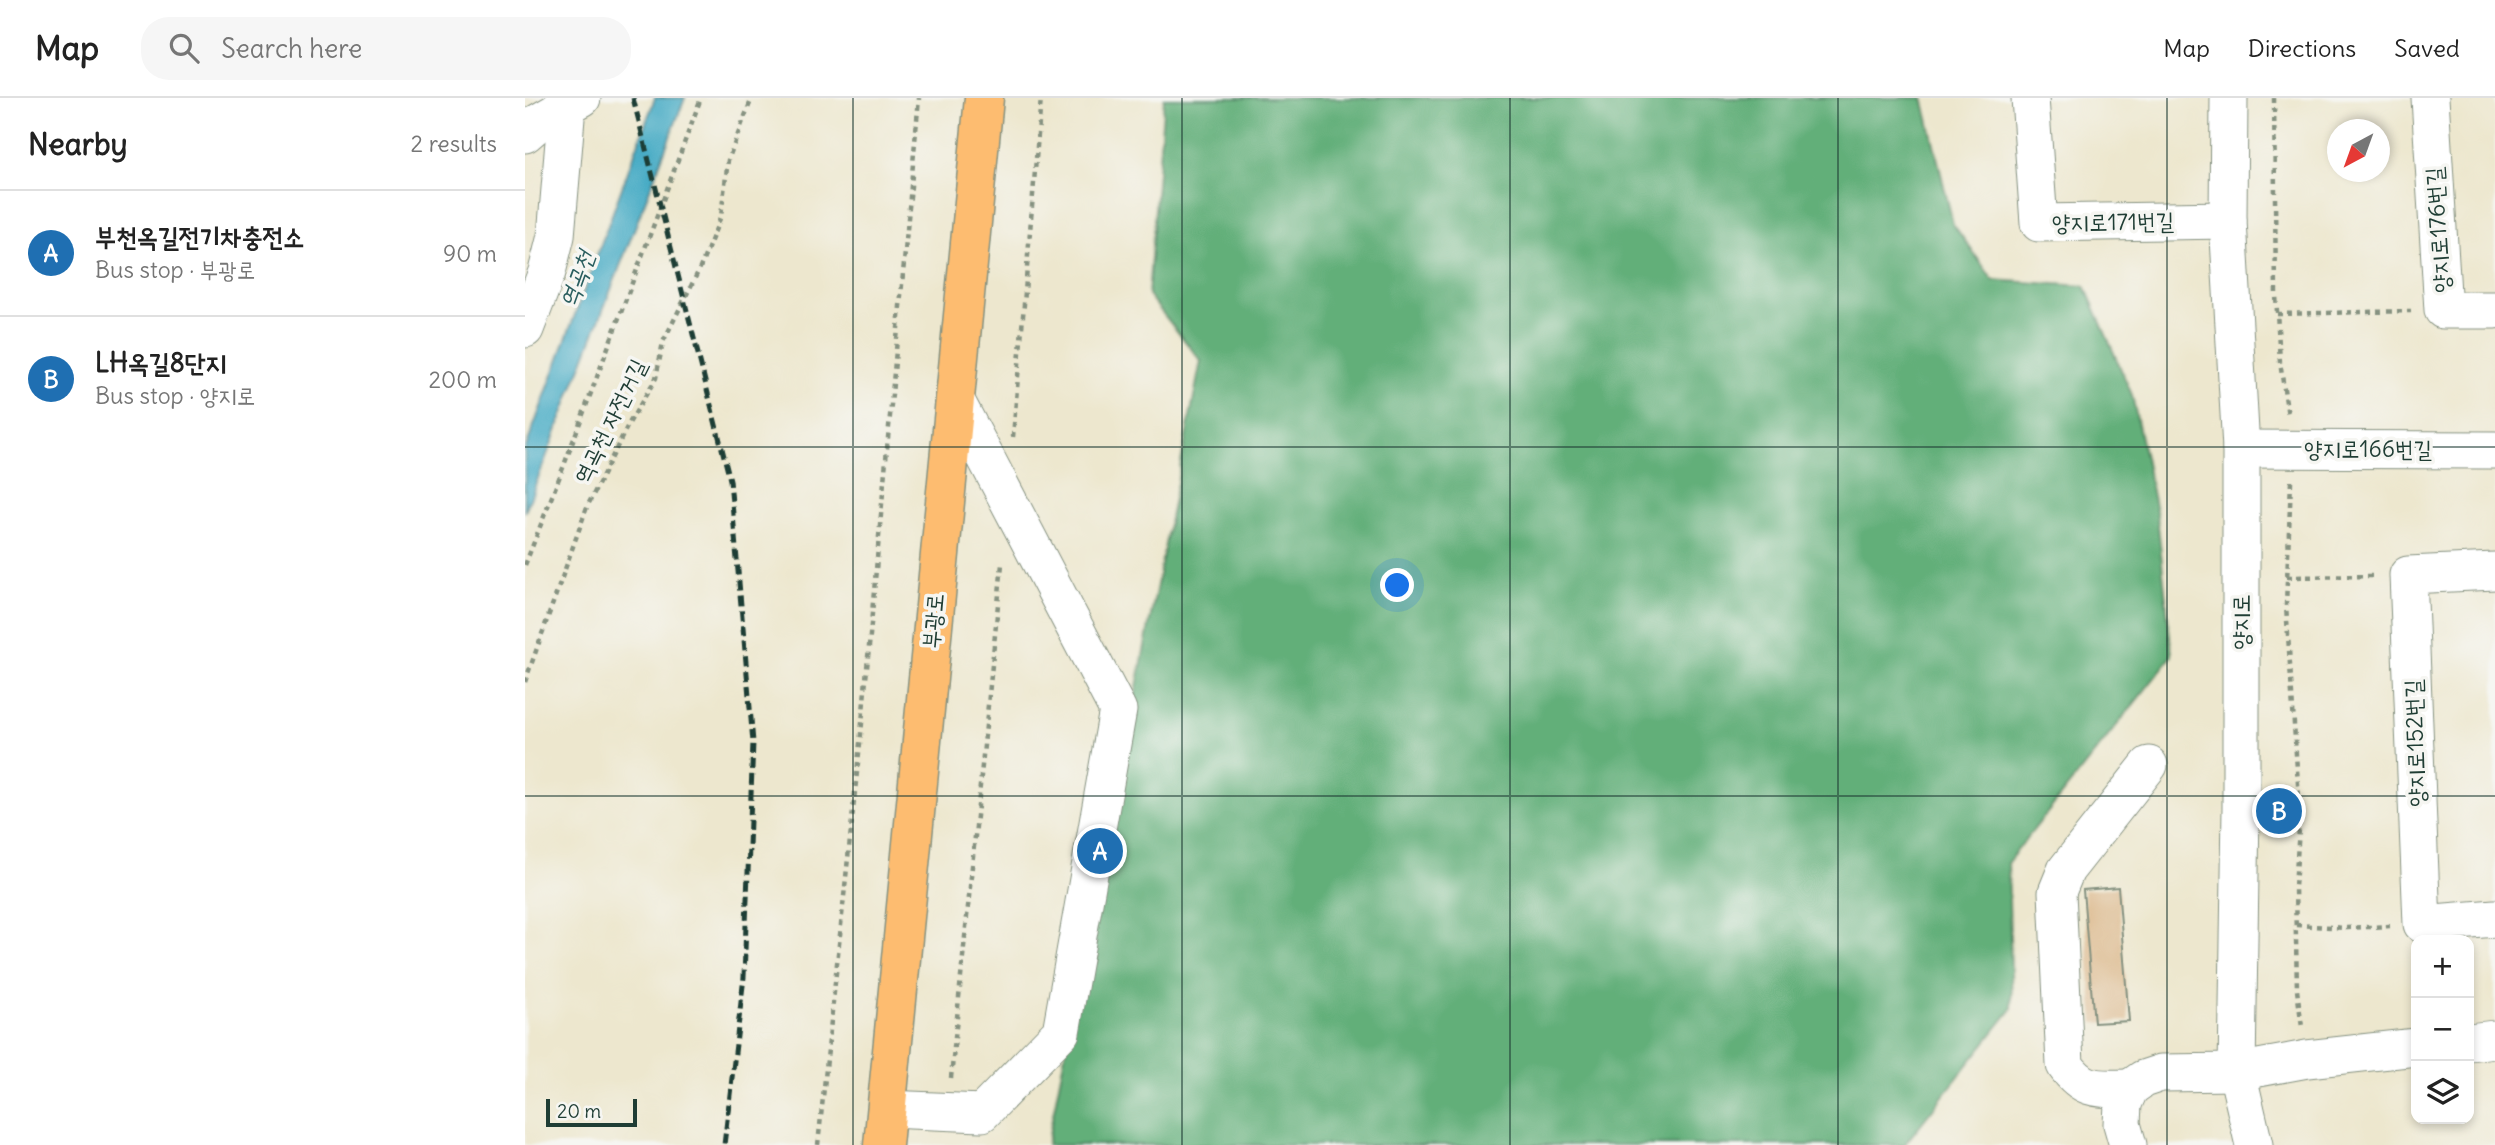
<!DOCTYPE html>
<meta charset="utf-8">
<style>
:root{--surface:#fff;--page:#f6f6f6;--text:#222;--muted:#767676;--line:#e0e0e0;--accent:#1f6fb2}
body{margin:0;font-family:Delius,"Poor Story",sans-serif;background:var(--page);color:var(--text)}
.controls{position:absolute;right:21px;bottom:21px;display:grid;overflow:hidden;border-radius:14px;box-shadow:0 4px 10px #0003}
.controls button{width:63px;height:63px;display:grid;place-items:center;padding:0;border:0;border-bottom:2px solid var(--line);background:var(--surface);color:var(--text);font:35px sans-serif}
.compass{position:absolute;left:1802px;top:21px;width:63px;height:63px;border-radius:50%;background:var(--surface);box-shadow:0 4px 10px #0003;rotate:221deg}
.scale{position:absolute;left:21px;bottom:18px;width:91px;box-sizing:border-box;padding-left:7px;border:4px solid #1f3d34;border-top:0;font-size:19px;line-height:24px;white-space:nowrap;color:#1f3d34;-webkit-text-stroke:5px #f6f6f2;paint-order:stroke}
.you{position:absolute;left:873px;top:488px;width:24px;height:24px;margin:-18px;border:5px solid #fff;border-radius:50%;background:#1a73e8;box-shadow:0 0 0 10px #1a73e833}
.badge{display:grid;place-items:center;width:46px;height:46px;border-radius:50%;background:var(--accent);color:#fff;font-size:23px;font-weight:700}
.pin{position:absolute;translate:-50% -50%;border:4px solid #fff;box-shadow:0 2px 7px #0006}
.list{margin:0;padding:0;list-style:none}
h2{display:flex;justify-content:space-between;align-items:center;height:91px;margin:0;padding:0 28px;font-size:30px}
h2 small{font-size:23px;font-weight:400;color:var(--muted)}
.list li{display:grid;grid-template-columns:46px 1fr auto;gap:21px;align-items:center;box-sizing:border-box;height:126px;padding:0 28px;border-top:2px solid var(--line)}
.list b{display:block;font-size:26px;white-space:nowrap}
.list p{margin:0;font-size:23px;white-space:nowrap;color:var(--muted)}
.list em{font-size:23px;font-style:normal;color:var(--muted)}
.icon{flex:none;width:38px;height:38px;fill:none;stroke:currentColor;stroke-width:2;stroke-linecap:round;stroke-linejoin:round}
.map{position:relative;flex:none;width:1970px;height:1047px;overflow:hidden}
header{display:flex;align-items:center;gap:42px;box-sizing:border-box;height:98px;padding:0 35px;background:var(--surface);border-bottom:2px solid var(--line)}
header strong{font-size:33px}
nav{display:flex;gap:38px;margin-inline-start:auto;font-size:24px}
.search{width:490px;height:63px;background:var(--page);display:flex;align-items:center;gap:18px;box-sizing:border-box;padding:0 24px;border-radius:28px;color:var(--muted);font-size:26px}
main{display:flex}
aside{flex:1;background:var(--surface)}
.map>svg:first-child{display:block}
.forest{fill:#62af79;stroke:#407656;stroke-width:2}
.water{fill:#44aac4;stroke:#32747c;stroke-width:2}
.building{fill:#dbb789}
.lines{fill:none;stroke-linecap:round;stroke-linejoin:round}
.minor-casing{stroke:#869281;stroke-width:39}
.major-casing{stroke:#869281;stroke-width:41}
.path{stroke:#869281;stroke-width:4.5;stroke-dasharray:5 5;stroke-linecap:butt}
.minor{stroke:#fff;stroke-width:37}
.major{stroke:#fdbc70;stroke-width:38}
.rail{stroke:#1f3d34;stroke-width:5;stroke-dasharray:10 5;stroke-linecap:butt}
.grid{fill:none;stroke:#1f3d34;stroke-width:2;stroke-opacity:0.55}
.labels{text-anchor:middle;stroke-width:7;stroke-linejoin:round;paint-order:stroke}
.street-label{font-size:23px;fill:#1f3d34;stroke:#f6f6f2}
.water-label{font-size:24px;font-style:italic;fill:#2a5e5f;stroke:#f6f6f2}
</style>
<header>
<strong>Map</strong>
<div class="search"><svg class="icon" aria-label="search" viewBox="0 0 24 24"><circle cx="10" cy="10" r="6"/><path d="M15 15l6 6"/></svg>Search here</div>
<nav><a>Map</a><a>Directions</a><a>Saved</a></nav>
</header>
<main>
<aside>
<h2>Nearby<small>2 results</small></h2>
<ul class="list">
<li><span class="badge">A</span><div><b>부천옥길전기차충전소</b><p>Bus stop · 부광로</p></div><em>90 m</em></li>
<li><span class="badge">B</span><div><b>LH옥길8단지</b><p>Bus stop · 양지로</p></div><em>200 m</em></li>
</ul>
</aside>
<div class="map">
<svg width="1970" height="1047" viewBox="0 0 1970 1047">
<rect width="100%" height="100%" fill="#f6f6f2"/>
<filter id="ink" filterUnits="userSpaceOnUse"><feTurbulence type="fractalNoise" baseFrequency=".0143" numOctaves="2"/><feDisplacementMap in="SourceGraphic" scale="14" xChannelSelector="R" yChannelSelector="G"/><feConvolveMatrix kernelMatrix="1 2 1 2 8 2 1 2 1" color-interpolation-filters="sRGB"/></filter>
<filter id="wash" filterUnits="userSpaceOnUse"><feTurbulence type="fractalNoise" baseFrequency=".00686" numOctaves="4" result="noise"/><feDisplacementMap in="SourceGraphic" scale="28" xChannelSelector="R" yChannelSelector="G"/><feGaussianBlur stdDeviation="1.57" result="paint"/><feColorMatrix in="noise" values="0 0 0 0 0 0 0 0 0 0 0 0 0 0 0 0 0 1.4 0 .05"/><feComposite in="paint" operator="in"/></filter>
<g filter="url(#wash)">
<rect width="100%" height="100%" fill="#ede7ce"/>
<polygon class="forest" points="639,0 1398,0 1428,126 1468,182 1560,188 1607,297 1632,418 1647,558 1483,764 1487,911 1379,1047 522,1047 676,263 623,197"/>
<polygon class="water" points="130,0 160,0 0,414 0,352"/>
<g id="blocks">
<polygon class="building" points="1593,789 1604,923 1569,925 1558,792"/>
</g>
</g>
<g filter="url(#ink)">
<use href="#blocks" fill-opacity="0" stroke="#869281" stroke-width="2"/>
<g class="lines">
<defs>
<g id="minor">
<polyline points="1505,0 1514,125 1703,122"/>
<polyline points="1704,0 1703,122 1716,351 1716,710 1712,974 1729,1047"/>
<polyline points="1905,0 1918,212 1970,212"/>
<polyline points="0,36 14,24 42,8 39,0"/>
<polyline points="0,231 22,174 31,138 42,8 57,0"/>
<polyline points="1716,351 1970,352"/>
<polyline points="1970,473 1883,477 1897,826 1970,820"/>
<polyline points="1944,944 1970,941"/>
<path d="M1605,990C1574,990 1560,995 1540,967L1532,794L1541,772L1624,667"/>
<polyline points="362,1011 457,1015 536,934 593,612 430,301"/>
<polyline points="1603,1047 1597,1026 1598,1006 1605,990 1618,981 1636,975 1712,974 1782,961 1891,949"/>
</g>
<polyline id="major" points="358,1047 459,0"/>
</defs>
<use href="#minor" class="minor-casing"/>
<use href="#major" class="major-casing"/>
<g class="path">
<polyline points="1749,0 1751,197 1755,264 1763,318"/>
<polyline points="1752,216 1886,213"/>
<polyline points="488,339 516,0"/>
<polyline points="1766,383 1761,507 1775,716 1770,789 1772,892 1777,929"/>
<polyline points="0,467 38,370 176,0"/>
<polyline points="1762,479 1851,478"/>
<polyline points="0,584 62,409 103,327 131,280 138,244 175,170 196,118 203,62 227,0"/>
<polyline points="1771,827 1822,830 1865,828"/>
<polyline points="426,980 477,466"/>
<polyline points="293,1047 336,636 394,0"/>
</g>
<use href="#minor" class="minor"/>
<use href="#major" class="major"/>
<polyline class="rail" points="108,0 205,382 228,644 219,879 199,1047"/>
</g>
</g>
<path class="grid" d="M328,0V1047M657,0V1047M985,0V1047M1313,0V1047M1642,0V1047M0,349H1970M0,698H1970"/>
<g class="labels">
<g class="street-label">
<text transform="translate(1588 124) rotate(-1)" y="8">양지로171번길</text>
<text transform="translate(1913 132) rotate(-94)" y="8">양지로176번길</text>
<text transform="translate(85 323) rotate(-64)" y="8">역곡천 자전거길</text>
<text x="1843" y="359">양지로166번길</text>
<text transform="translate(408 523) rotate(-85)" y="8">부광로</text>
<text transform="translate(1716 524) rotate(-90)" y="8">양지로</text>
<text transform="translate(1890 645) rotate(-92)" y="8">양지로152번길</text>
</g>
<g class="water-label">
<text transform="translate(52 181) rotate(-70)" y="8">역곡천</text>
</g>
</g>
</svg>
<div class="controls">
<button>+</button>
<button>−</button>
<button><svg class="icon" aria-label="layers" viewBox="0 0 24 24"><path d="M12 4l9 5-9 5-9-5zM3 14l9 5 9-5"/></svg></button>
</div>
<svg class="compass" viewBox="-18 -18 36 36"><path d="M0-13l5 13h-10z" fill="#e53935"/><path d="M0 13l5-13h-10z" fill="#767676"/></svg>
<div class="scale">20 m</div>
<div class="you"></div>
<div class="pin badge" style="left:575px;top:753px">A</div>
<div class="pin badge" style="left:1754px;top:713px">B</div>
</div>
</main>
